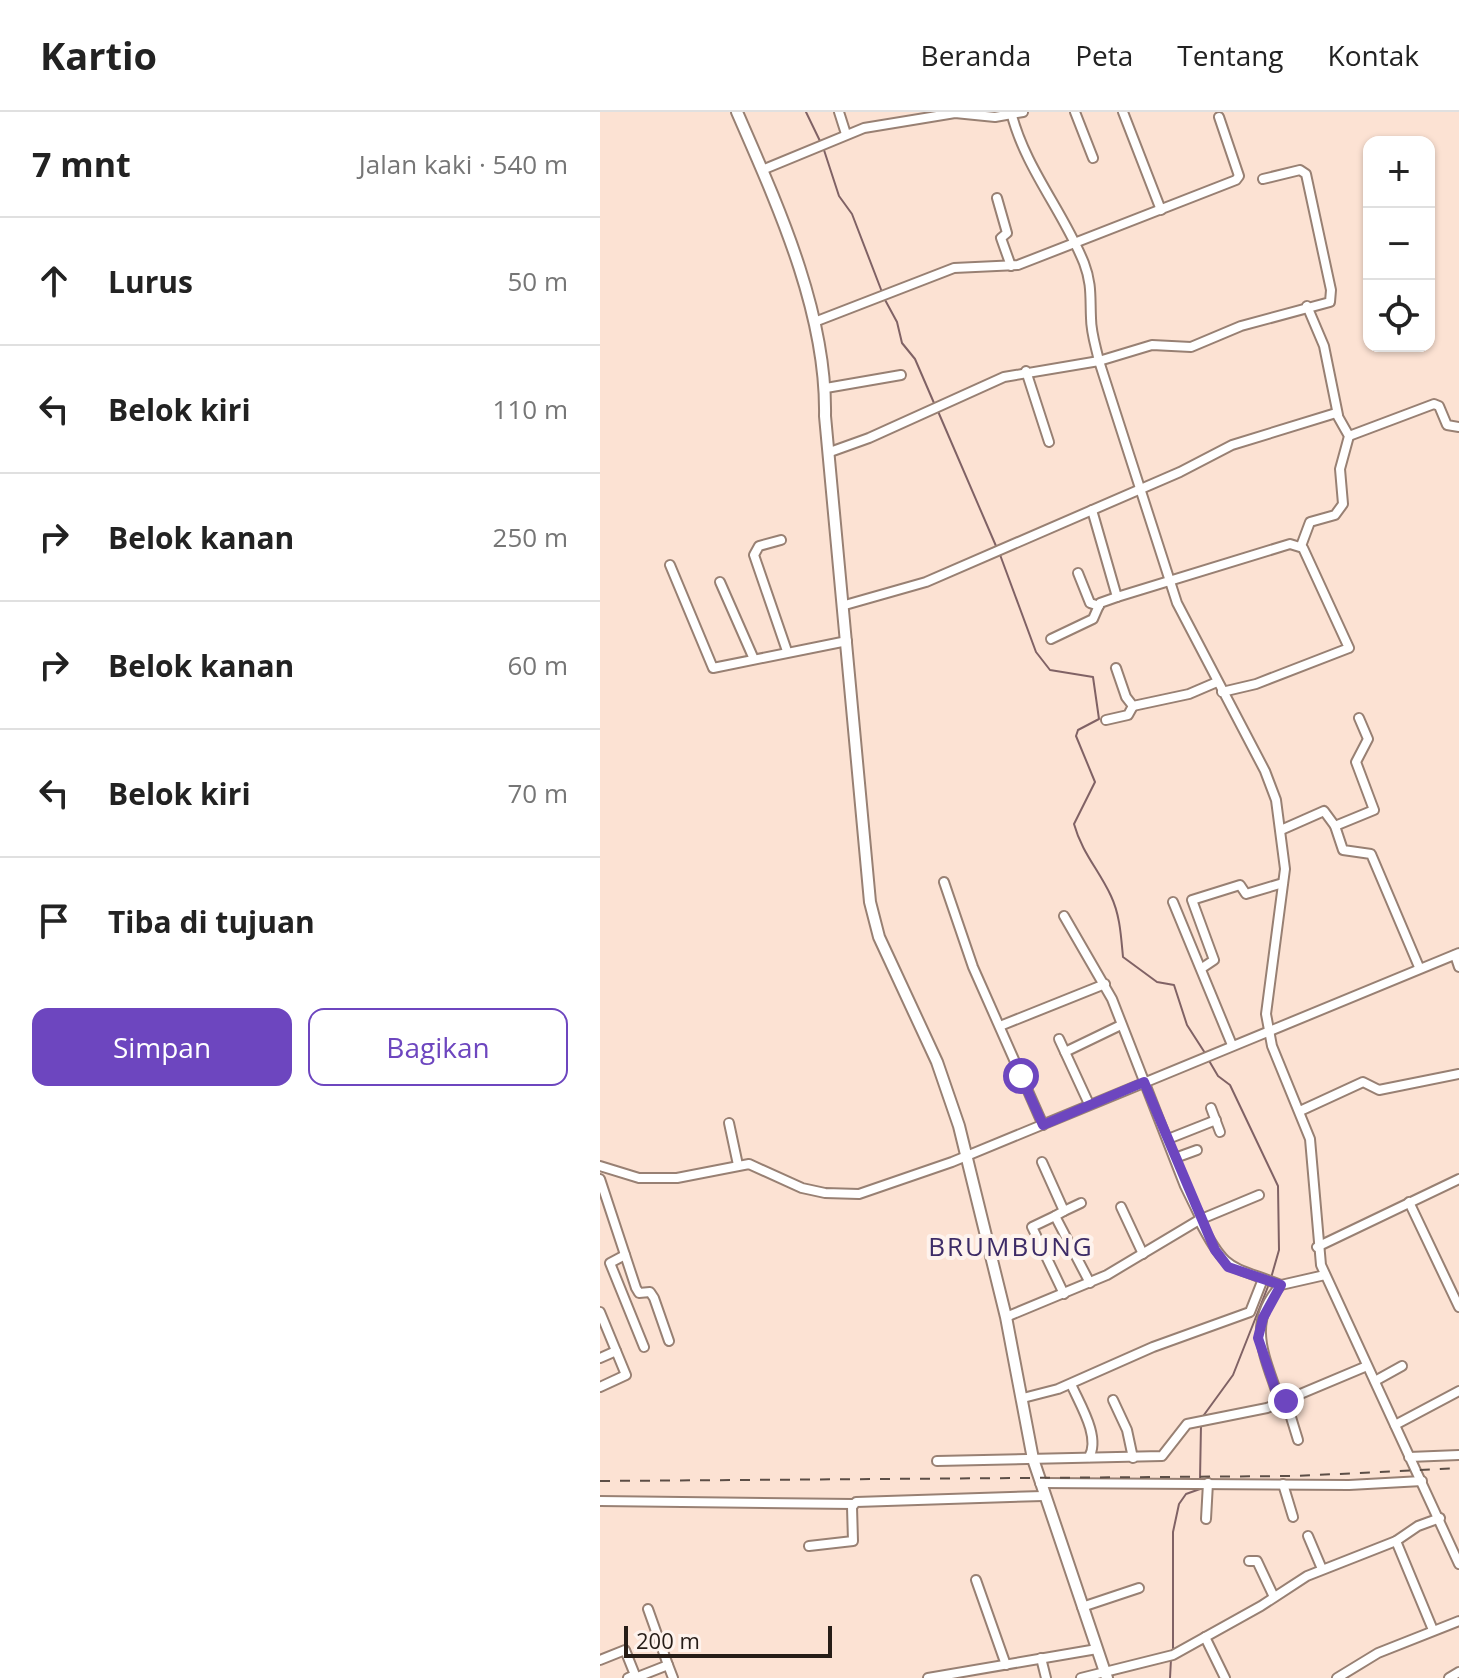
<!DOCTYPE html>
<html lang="id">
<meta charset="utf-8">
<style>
:root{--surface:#fff;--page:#f6f6f6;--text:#222;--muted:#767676;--line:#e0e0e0;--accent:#6d46bf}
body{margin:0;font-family:"Open Sans",sans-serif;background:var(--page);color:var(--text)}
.controls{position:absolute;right:24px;top:24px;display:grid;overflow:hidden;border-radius:16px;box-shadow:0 2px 6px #0004}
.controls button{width:72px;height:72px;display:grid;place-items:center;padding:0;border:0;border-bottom:2px solid var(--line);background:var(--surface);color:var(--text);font:40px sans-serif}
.scale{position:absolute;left:24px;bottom:20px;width:208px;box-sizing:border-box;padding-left:8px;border:4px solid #261d17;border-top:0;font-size:22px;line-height:28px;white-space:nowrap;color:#261d17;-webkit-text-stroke:6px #fef3ed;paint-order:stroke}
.stop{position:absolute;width:24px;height:24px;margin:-18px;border:6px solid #6d46bf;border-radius:50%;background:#fff}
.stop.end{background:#6d46bf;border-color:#fff;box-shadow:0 2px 8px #0008}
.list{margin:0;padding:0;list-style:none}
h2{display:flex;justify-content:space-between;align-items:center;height:104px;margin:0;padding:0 32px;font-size:34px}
h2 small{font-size:26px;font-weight:400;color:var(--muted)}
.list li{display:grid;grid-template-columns:52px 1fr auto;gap:24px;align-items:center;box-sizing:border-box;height:128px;padding:0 32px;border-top:2px solid var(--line)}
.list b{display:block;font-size:30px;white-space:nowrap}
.list em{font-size:26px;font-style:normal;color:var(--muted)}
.actions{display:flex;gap:16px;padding:24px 32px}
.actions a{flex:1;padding:18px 0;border:2px solid var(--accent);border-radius:16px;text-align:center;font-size:28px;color:var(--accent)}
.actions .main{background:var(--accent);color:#fff}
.icon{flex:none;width:44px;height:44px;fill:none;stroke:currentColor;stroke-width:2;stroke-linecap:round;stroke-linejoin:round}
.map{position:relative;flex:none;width:859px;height:1566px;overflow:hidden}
header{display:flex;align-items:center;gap:48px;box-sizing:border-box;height:112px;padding:0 40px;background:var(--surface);border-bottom:2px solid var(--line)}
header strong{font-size:38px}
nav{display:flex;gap:44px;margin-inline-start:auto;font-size:28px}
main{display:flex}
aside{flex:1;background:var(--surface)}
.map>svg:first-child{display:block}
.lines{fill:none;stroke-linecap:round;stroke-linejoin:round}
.stream{stroke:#806265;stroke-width:2}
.minor-casing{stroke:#988073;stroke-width:12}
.tertiary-casing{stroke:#988073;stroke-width:14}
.minor{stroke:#fff;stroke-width:8}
.tertiary{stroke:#fff;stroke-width:10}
.rail{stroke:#5c4e46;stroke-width:2;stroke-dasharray:10 10;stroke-linecap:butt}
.route{stroke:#6d46bf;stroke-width:10}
.labels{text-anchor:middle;stroke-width:8;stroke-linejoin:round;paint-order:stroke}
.quarter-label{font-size:26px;letter-spacing:2px;fill:#3d2c67;stroke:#fef3ed}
</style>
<header>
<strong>Kartio</strong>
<nav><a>Beranda</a><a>Peta</a><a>Tentang</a><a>Kontak</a></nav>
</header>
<main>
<aside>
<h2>7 mnt<small>Jalan kaki · 540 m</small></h2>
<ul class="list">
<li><svg class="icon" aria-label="ahead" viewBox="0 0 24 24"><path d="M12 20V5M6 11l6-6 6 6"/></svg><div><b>Lurus</b></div><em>50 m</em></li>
<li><svg class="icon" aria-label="left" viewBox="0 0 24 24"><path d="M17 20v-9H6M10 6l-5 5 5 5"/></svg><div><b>Belok kiri</b></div><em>110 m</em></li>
<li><svg class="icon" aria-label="right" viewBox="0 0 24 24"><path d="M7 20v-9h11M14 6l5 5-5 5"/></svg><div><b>Belok kanan</b></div><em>250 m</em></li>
<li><svg class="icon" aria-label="right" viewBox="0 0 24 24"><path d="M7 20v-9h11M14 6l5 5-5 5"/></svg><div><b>Belok kanan</b></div><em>60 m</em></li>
<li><svg class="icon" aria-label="left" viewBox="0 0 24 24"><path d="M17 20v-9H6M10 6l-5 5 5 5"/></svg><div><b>Belok kiri</b></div><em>70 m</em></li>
<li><svg class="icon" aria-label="arrive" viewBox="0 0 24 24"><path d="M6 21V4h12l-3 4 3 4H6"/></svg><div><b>Tiba di tujuan</b></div></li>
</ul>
<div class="actions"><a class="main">Simpan</a><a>Bagikan</a></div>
</aside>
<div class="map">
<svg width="859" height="1566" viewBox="0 0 859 1566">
<rect width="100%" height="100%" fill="#fce2d3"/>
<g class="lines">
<g class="stream">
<polyline points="206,0 220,29"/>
<polyline points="223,35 239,84 252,102 282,180"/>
<polyline points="284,186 297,210 302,231 315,247 334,291"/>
<polyline points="337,297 396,434"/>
<path d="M399,440L436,540L450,558L493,565L499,607L478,618L476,624L495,670L474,712C482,741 499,758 511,784C520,803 521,824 523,845L557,870L574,873L587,913L605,941"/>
<polyline points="608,947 618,964 630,973 678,1074 679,1138 671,1166"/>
<polyline points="601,1307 633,1263 669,1172"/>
<polyline points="600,1367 601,1313"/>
<polyline points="573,1541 573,1420 579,1392 586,1382 600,1377 600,1373"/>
<polyline points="570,1566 571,1547"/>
</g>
<defs>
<g id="minor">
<polyline points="239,0 246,22"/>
<path d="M411,0C425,56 463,99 484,151C492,172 490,185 491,206C491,221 496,235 499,249L577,491L665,659L676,688L685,757L666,902L672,934L710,1027L721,1153L859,1452"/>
<polyline points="475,0 493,46"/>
<polyline points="523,0 561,98"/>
<polyline points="162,58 264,16 355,1 395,5 423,0"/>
<polyline points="397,86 407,121 401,126 411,154"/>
<polyline points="707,194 724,234 738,303"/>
<polyline points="217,209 354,156 418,153 636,68 639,64 619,5"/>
<polyline points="426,259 449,330"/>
<polyline points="226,276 301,263"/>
<polyline points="749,324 834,292 839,294 847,313 859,315"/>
<polyline points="230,340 269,326 404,265 499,249 552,233 591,235 641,214 730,190 731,178 706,62 700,58 663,67"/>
<polyline points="492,398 517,485 690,432 703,436 749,536 656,572 622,580"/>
<polyline points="181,428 159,434 154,443 187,539"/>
<polyline points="70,453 113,556 247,529"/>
<polyline points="478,461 490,491 499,494"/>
<polyline points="120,470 153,545"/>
<polyline points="245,493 326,470 580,360 632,333 736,301 749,324 740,357 743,392 735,403 710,410 701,434"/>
<polyline points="451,527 493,507 500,491 517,485"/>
<polyline points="516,556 526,585 533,594 589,582 617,570"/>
<polyline points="506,608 528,603 533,594"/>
<polyline points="735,714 774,698 756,650 768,627 759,606"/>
<polyline points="681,718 724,699 735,714 743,738 771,742 819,855"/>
<polyline points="344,770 373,855 443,1013"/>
<polyline points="573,790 632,933"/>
<polyline points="464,804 512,887 585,1074 601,1107"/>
<polyline points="855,843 859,855"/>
<polyline points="602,856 614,848 592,788 640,773 646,782 683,771"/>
<polyline points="400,914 505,872"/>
<polyline points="459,927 489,992"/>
<polyline points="465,940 521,913"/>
<polyline points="611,996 620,1020"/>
<polyline points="700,999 763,970 779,978 859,962"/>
<polyline points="129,1011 138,1053"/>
<polyline points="568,1027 616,1008"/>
<polyline points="575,1046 597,1038"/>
<polyline points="442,1050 464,1099 455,1104 490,1171"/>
<polyline points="0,1054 39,1066 77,1066 149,1052 202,1076 225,1081 259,1082 352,1050 859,841"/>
<polyline points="0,1067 36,1176 39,1181 50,1180 54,1186 69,1229"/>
<polyline points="809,1090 859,1195"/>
<polyline points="521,1095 543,1142"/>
<polyline points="464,1099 481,1091"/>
<polyline points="455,1104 432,1115 464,1182"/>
<path d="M599,1108C626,1161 630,1153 681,1173"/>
<polyline points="717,1135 859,1067"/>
<polyline points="25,1143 10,1151 44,1235"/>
<polyline points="0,1200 26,1263 0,1275"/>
<polyline points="406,1205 507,1163 599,1108 659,1083"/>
<polyline points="0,1246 16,1239"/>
<polyline points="775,1269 802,1254"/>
<path d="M471,1272C479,1291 501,1325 489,1345"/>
<polyline points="423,1286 458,1277 553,1235 650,1200 663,1167"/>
<polyline points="513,1288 527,1318 533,1346"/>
<polyline points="686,1289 698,1328"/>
<path d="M680,1291C667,1247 644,1213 681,1173L725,1163"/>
<polyline points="795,1313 859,1279"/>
<polyline points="809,1345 859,1343"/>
<polyline points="337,1349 562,1344 587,1312 667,1296 767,1254"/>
<polyline points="440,1371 749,1373 822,1369"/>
<polyline points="683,1372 693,1405"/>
<polyline points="0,1389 253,1392"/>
<polyline points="606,1407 608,1371"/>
<polyline points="708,1424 722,1457"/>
<polyline points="796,1429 833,1518"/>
<polyline points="209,1434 253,1429 252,1395 256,1390 443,1384"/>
<polyline points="649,1449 657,1449 674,1485"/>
<polyline points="376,1468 406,1553"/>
<polyline points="482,1495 539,1476"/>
<polyline points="605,1525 625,1566"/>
<polyline points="441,1546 446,1566"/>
<polyline points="0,1548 25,1538 35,1563 28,1566"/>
<polyline points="68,1553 73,1566"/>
<polyline points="40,1564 68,1553 48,1497"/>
<polyline points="328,1566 497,1537"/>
<polyline points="481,1566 573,1543 661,1494 707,1464 796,1429 818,1414 840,1406"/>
<polyline points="737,1566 778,1541 859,1509"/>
<polyline points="849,1566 859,1560"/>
</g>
<path id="tertiary" d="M137,0C178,94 227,201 225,304L270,790L279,825L337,950L359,1014L406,1205L433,1347L507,1566"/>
</defs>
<use href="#minor" class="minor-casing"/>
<use href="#tertiary" class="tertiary-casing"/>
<use href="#minor" class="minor"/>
<use href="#tertiary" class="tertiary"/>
<polyline class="rail" points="0,1369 697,1364 859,1356"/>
</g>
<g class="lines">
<polyline class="route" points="421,964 443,1013 544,970 615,1138 628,1155 681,1173 663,1206 658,1226 680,1291 686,1289"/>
</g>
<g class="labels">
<g class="quarter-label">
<text x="411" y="1144">BRUMBUNG</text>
</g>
</g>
</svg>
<div class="controls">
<button>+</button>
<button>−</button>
<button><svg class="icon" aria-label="locate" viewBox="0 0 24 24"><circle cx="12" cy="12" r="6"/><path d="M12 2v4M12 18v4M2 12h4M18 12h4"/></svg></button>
</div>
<div class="scale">200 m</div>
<div class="stop" style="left:421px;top:964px"></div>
<div class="stop end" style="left:686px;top:1289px"></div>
</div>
</main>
